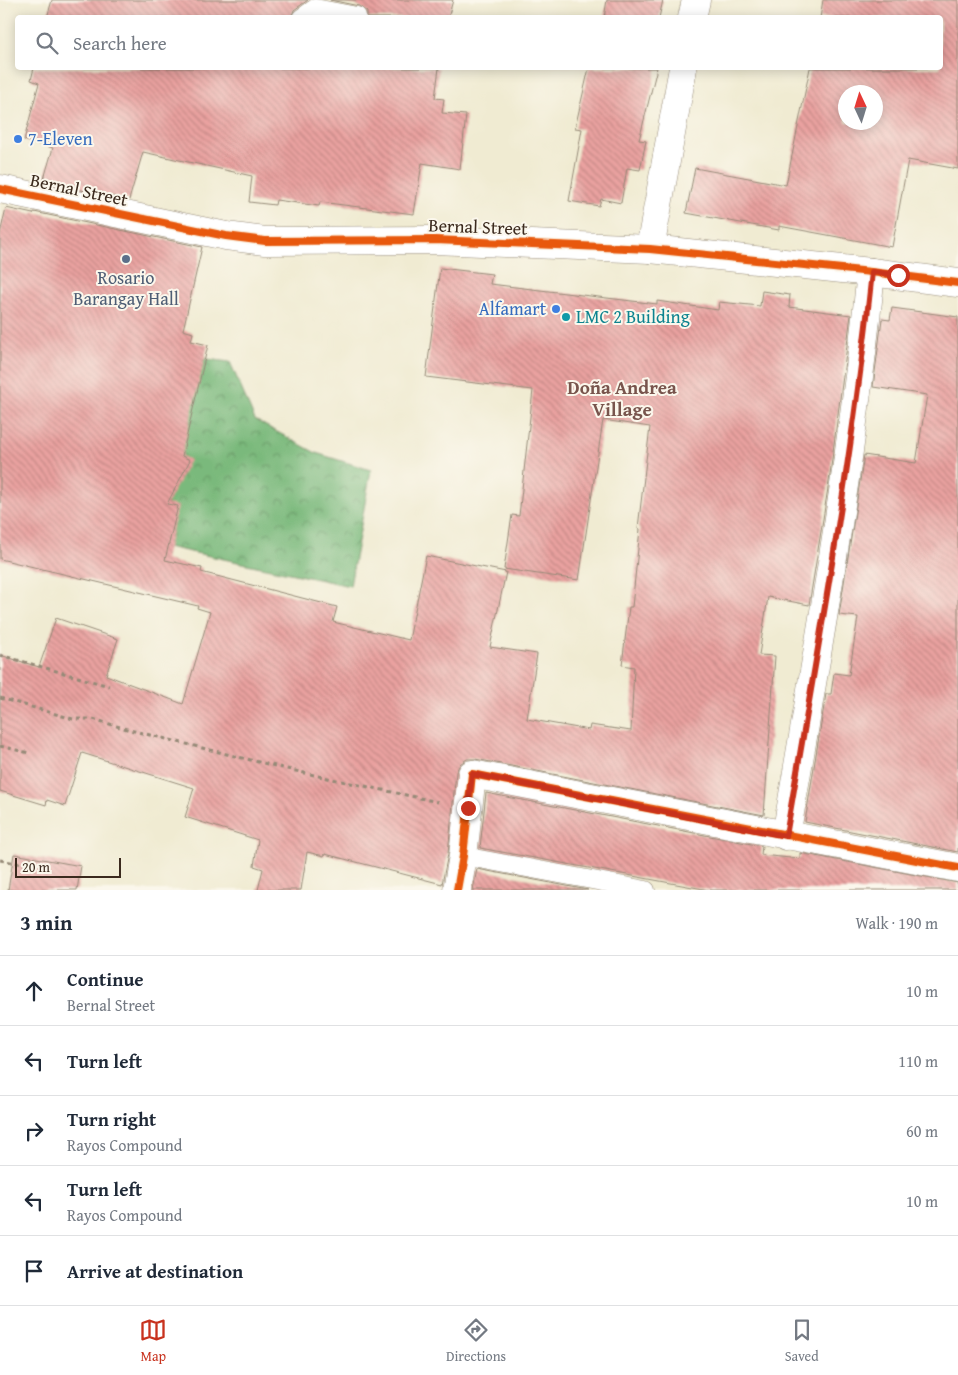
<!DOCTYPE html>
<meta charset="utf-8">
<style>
:root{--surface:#fff;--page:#f6f6f7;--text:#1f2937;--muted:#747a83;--line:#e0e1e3;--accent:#c8321e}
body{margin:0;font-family:"Gentium Book Plus",serif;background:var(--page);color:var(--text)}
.compass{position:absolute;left:838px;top:85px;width:45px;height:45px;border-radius:50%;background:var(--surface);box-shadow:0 2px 12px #0003;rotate:356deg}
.scale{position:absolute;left:15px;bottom:12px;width:106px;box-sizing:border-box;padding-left:5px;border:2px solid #3b2a1e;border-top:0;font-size:14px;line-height:18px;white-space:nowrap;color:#3b2a1e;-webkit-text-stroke:4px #fbf7ec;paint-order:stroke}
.stop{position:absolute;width:15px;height:15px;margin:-11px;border:4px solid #c8321e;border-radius:50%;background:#fff}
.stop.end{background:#c8321e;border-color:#fff;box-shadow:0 1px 5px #0008}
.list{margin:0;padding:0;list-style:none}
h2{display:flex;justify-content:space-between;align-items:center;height:65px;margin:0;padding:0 20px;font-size:21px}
h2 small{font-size:16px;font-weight:400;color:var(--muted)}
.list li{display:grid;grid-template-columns:32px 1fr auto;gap:15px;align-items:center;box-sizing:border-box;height:70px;padding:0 20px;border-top:1px solid var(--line)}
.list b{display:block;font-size:19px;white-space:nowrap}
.list p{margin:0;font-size:16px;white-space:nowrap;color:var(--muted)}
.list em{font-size:16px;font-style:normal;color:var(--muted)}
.icon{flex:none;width:28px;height:28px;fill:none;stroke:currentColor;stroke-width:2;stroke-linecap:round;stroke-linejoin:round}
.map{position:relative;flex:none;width:958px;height:890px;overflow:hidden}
.search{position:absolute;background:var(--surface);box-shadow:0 2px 12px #0003;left:15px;right:15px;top:15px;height:55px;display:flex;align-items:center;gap:12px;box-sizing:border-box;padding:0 18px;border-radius:5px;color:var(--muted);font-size:19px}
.sheet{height:415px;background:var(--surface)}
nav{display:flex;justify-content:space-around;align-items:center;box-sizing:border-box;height:70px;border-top:1px solid var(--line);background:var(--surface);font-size:14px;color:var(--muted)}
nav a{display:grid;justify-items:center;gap:2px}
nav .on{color:var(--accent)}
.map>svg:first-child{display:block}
.forest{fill:url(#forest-crowns);stroke:#5a724c}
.building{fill:url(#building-back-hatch);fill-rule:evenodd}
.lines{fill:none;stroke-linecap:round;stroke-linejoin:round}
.lane-casing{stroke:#968a78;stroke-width:19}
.street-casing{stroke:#968a78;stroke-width:29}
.secondary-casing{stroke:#968a78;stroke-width:29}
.path{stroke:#968a78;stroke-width:3;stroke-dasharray:4 4;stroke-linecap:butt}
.lane{stroke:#fff;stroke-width:18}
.street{stroke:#fff;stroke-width:28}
.secondary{stroke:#fff;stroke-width:28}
.cycleway-casing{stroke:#fbf7ec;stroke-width:11}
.cycleway{stroke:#e8590c;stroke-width:8}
.route{stroke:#c8321e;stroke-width:6}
.shop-dot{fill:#3f7fe0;stroke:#fbf7ec;stroke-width:2}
.service-dot{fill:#5c6f8a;stroke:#fbf7ec;stroke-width:2}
.culture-dot{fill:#0f9aa8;stroke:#fbf7ec;stroke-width:2}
.labels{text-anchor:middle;stroke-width:4;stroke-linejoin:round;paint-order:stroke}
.shop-label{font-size:18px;fill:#366cbe;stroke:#fbf7ec;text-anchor:start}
.street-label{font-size:18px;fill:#3b2a1e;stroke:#fbf7ec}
.service-label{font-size:18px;fill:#4e5e75;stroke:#fbf7ec}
.culture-label{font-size:18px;fill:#0d838f;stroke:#fbf7ec;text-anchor:start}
.neighbourhood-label{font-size:19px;font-weight:bold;fill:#78544c;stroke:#fbf7ec}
</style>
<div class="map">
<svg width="958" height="890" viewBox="0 0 958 890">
<defs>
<pattern id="forest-crowns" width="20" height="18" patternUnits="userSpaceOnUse" patternTransform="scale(1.25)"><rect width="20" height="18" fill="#7ab97b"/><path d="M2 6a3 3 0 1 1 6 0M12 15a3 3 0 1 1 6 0" fill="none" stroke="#659764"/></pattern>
<pattern id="building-back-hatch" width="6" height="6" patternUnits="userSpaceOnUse" patternTransform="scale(1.25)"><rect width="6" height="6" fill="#eaa2a0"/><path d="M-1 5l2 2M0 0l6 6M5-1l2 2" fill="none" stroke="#bf8482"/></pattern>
</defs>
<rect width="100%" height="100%" fill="#fbf7ec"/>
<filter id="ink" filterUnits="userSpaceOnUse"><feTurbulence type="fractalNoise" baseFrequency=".02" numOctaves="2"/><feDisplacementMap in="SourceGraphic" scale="10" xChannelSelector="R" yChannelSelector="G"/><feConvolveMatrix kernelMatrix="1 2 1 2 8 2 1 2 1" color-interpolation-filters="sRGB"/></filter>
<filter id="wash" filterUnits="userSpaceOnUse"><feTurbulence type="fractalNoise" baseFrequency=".0096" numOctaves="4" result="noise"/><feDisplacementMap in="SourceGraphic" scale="20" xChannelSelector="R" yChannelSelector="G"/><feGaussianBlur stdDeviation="1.12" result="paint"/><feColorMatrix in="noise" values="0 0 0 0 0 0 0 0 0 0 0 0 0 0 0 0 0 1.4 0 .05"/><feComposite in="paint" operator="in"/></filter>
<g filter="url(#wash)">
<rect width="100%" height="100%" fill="#f0ebd2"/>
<polygon class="forest" points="199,358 230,362 255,420 316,453 371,470 350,586 158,545"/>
<g id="blocks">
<g class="building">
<polygon points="52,0 308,0 294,10 291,18 47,18"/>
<polygon points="330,0 453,0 448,18 367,18 367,12 359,6"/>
<polygon points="607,0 663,0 659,18 604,18"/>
<path d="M823,0H958V169L908,160L892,247L779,226V230L686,213L695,168L786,185L810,68H940V18H820ZM846,92H876V122H846Z"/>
<polygon points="34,68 439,68 435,98 444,99 442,113 466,115 460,169 422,163 414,214 320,202 319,206 276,200 275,205 249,202 252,176 143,152 129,200 43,182 53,148 24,140 39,83 31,80"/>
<polygon points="589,68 657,68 639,140 646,141 640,170 627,168 621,203 601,199 599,206 569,201 582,129 575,128"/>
<polygon points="6,208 33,214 34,212 202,247 183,330 193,333 191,341 208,345 182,456 190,460 167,504 178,506 165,560 202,568 201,572 337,607 333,622 409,640 426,556 506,572 490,647 537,654 527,719 589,730 590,725 631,731 634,667 622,665 629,607 632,607 640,529 638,528 650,427 603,420 579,580 504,569 512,515 519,516 533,390 426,377 440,268 492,274 490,284 657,304 657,301 718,310 719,302 760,306 762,291 790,295 789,307 851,315 829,482 809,605 768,597 759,655 775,656 764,815 475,759 467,759 460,764 456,772 448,854 442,884 325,854 324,856 307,852 301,890 258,890 263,869 254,866 258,840 185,817 194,788 82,753 65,806 47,800 46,805 0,791 0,655 39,667 56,618 118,639 106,675 183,704 210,612 197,608 198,606 0,559 0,234"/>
<polygon points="892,308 958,317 958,852 805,822 826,694 831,694 834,673 849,675 858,617 839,615 864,455 916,463 927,395 873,387 882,319 890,320"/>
<polygon points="486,793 762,846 761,855 800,859 800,853 958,883 958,890 709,890 480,848"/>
<polygon points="14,854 81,866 77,890 8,890"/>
<polygon points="477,869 588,890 473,890"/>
</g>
</g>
</g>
<g filter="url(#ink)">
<use href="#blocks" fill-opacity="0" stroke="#968a78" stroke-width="1"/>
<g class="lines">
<defs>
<g id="lane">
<polyline points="301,18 315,8 357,16"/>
<polyline points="463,856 646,890"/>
</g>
<g id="street">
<polyline points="692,18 696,0"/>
<polyline points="650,249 683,68"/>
<path d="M786,836C818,648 852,461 871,272"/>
<polyline points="457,890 463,856 472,774 958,868"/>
</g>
<polyline id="secondary" points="0,189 226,236 265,241 435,240 650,249 871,272 958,283"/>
</defs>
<use href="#lane" class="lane-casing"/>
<use href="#street" class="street-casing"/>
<use href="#secondary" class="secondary-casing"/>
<g class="path">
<polyline points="0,655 109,686"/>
<polyline points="0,698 73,719 93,719 130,730 291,770 438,802"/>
<polyline points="0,746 29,753"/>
<polyline points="0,860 28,865"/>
</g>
<use href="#lane" class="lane"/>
<use href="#street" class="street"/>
<use href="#secondary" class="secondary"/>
<defs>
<g id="cycleway">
<polyline points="0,189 226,236 265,241 435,240 650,249 871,272 958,283"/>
<polyline points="457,890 463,856 472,774 958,868"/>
</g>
</defs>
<use href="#cycleway" class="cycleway-casing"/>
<use href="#cycleway" class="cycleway"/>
</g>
</g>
<g class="lines" filter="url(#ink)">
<path class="route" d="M468,808L472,774L786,836C818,648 852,461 872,272L898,275"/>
</g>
<g class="shop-dot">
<circle cx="18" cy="139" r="5"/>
<circle cx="556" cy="309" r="5"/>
</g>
<circle class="service-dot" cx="126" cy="259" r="5"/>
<circle class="culture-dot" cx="566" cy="317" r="5"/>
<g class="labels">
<g class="shop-label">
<text x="28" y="145">7-Eleven</text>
<text x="546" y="315" text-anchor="end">Alfamart</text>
</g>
<g class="street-label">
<text transform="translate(79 190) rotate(12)" y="6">Bernal Street</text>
<text transform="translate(478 227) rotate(2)" y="6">Bernal Street</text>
</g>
<g class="service-label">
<text x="126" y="284">Rosario<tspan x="126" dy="21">Barangay Hall</tspan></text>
</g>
<g class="culture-label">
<text x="576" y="323">LMC 2 Building</text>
</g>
<g class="neighbourhood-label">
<text x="622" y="394">Doña Andrea<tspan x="622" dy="22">Village</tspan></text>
</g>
</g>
</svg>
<svg class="compass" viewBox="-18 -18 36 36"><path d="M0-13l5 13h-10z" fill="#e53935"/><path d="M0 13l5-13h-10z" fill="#747a83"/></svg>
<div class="scale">20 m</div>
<div class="stop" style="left:898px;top:275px"></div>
<div class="stop end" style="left:468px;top:808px"></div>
<div class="search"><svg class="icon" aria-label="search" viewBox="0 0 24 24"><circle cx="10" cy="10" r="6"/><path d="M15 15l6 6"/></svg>Search here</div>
</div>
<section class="sheet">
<h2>3 min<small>Walk · 190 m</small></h2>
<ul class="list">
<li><svg class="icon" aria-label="ahead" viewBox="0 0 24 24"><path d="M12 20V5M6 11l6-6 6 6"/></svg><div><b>Continue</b><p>Bernal Street</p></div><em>10 m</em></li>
<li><svg class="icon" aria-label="left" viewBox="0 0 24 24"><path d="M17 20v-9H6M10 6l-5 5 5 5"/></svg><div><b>Turn left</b></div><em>110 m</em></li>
<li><svg class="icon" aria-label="right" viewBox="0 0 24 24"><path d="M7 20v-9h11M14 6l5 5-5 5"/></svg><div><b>Turn right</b><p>Rayos Compound</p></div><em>60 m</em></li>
<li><svg class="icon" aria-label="left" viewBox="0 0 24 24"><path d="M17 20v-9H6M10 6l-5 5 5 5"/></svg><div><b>Turn left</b><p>Rayos Compound</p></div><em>10 m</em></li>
<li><svg class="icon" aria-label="arrive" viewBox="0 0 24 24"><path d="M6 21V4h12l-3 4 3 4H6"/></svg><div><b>Arrive at destination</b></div></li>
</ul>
</section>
<nav>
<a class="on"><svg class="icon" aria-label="map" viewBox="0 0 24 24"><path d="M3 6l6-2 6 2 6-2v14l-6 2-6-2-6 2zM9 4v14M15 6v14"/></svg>Map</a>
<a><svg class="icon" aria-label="directions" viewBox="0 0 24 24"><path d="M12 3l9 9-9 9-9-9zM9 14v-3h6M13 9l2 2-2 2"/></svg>Directions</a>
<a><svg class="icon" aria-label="saved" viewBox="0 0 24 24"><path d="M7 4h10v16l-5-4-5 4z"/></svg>Saved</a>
</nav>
